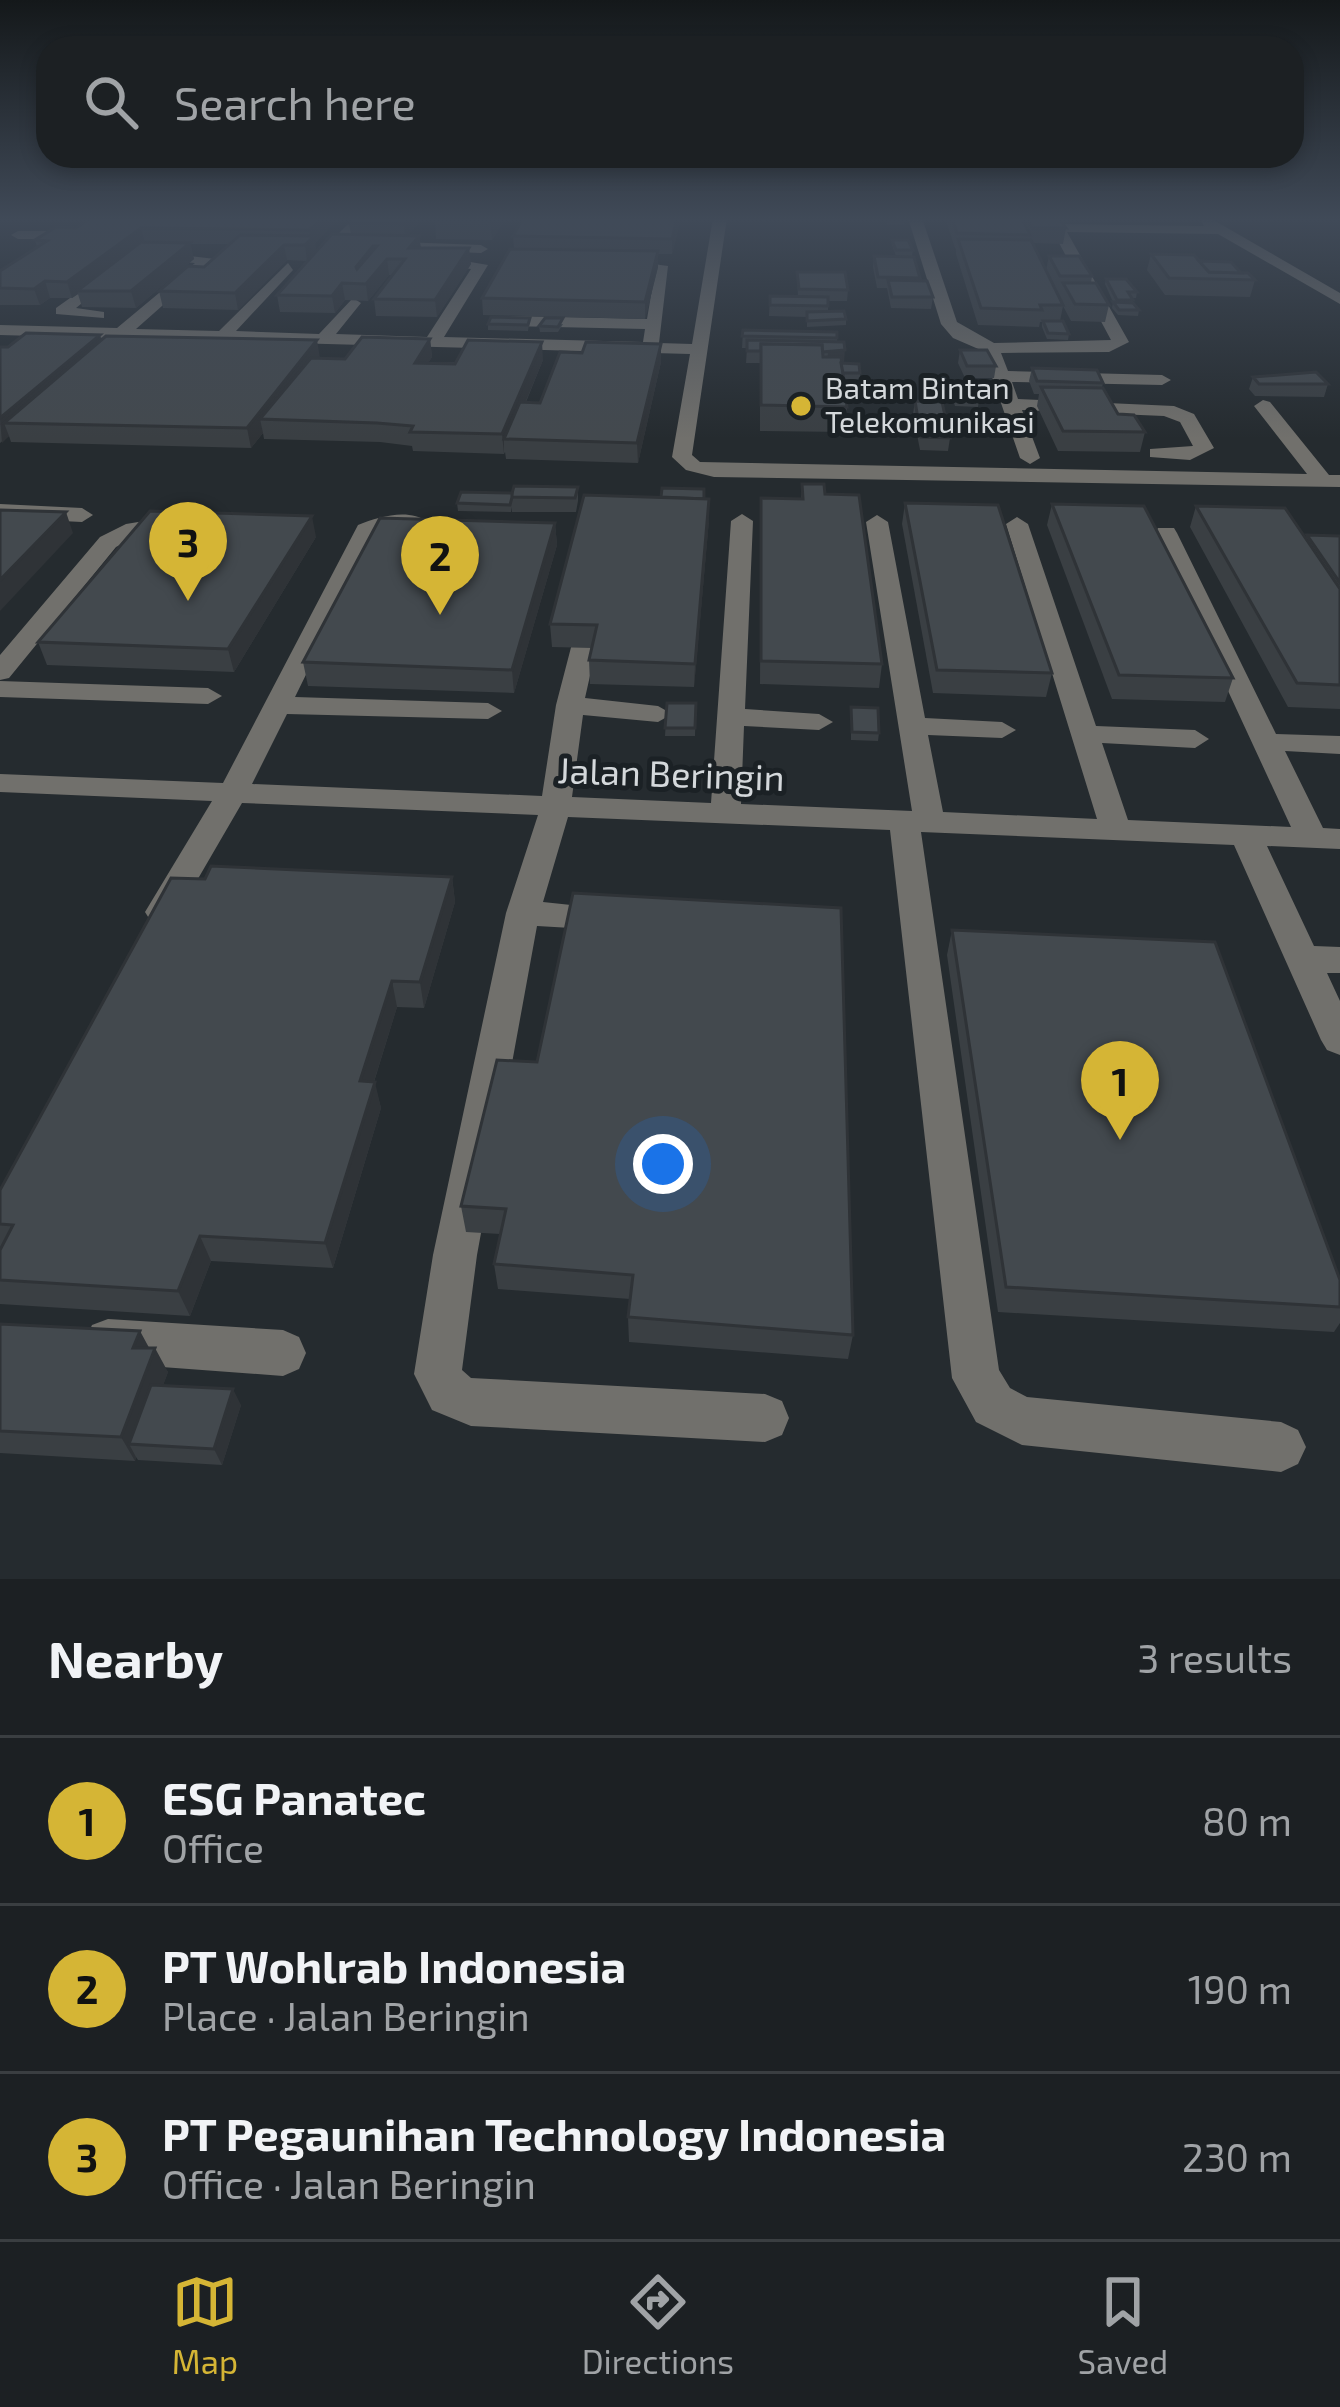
<!DOCTYPE html>
<meta charset="utf-8">
<style>
:root{--surface:#1c2023;--page:#25282b;--text:#f1f3f6;--muted:#a0a3a6;--line:#3a3e41;--accent:#d5b535}
body{margin:0;font-family:"Exo 2",sans-serif;background:var(--page);color:var(--text)}
.you{position:absolute;left:663px;top:1164px;width:42px;height:42px;margin:-30px;border:9px solid #fff;border-radius:50%;background:#1a73e8;box-shadow:0 0 0 18px #1a73e833}
.badge{display:grid;place-items:center;width:78px;height:78px;border-radius:50%;background:var(--accent);color:#111;font-size:39px;font-weight:700}
.pin{position:absolute;translate:-50% -99px;filter:drop-shadow(0 3px 6px #0008)}
.pin::after{content:'';position:absolute;top:63px;width:42px;height:36px;background:inherit;clip-path:polygon(0 0,100% 0,50% 100%)}
.list{margin:0;padding:0;list-style:none}
h2{display:flex;justify-content:space-between;align-items:center;height:156px;margin:0;padding:0 48px;font-size:51px}
h2 small{font-size:39px;font-weight:400;color:var(--muted)}
.list li{display:grid;grid-template-columns:78px 1fr auto;gap:36px;align-items:center;box-sizing:border-box;height:168px;padding:0 48px;border-top:3px solid var(--line)}
.list b{display:block;font-size:45px;white-space:nowrap}
.list p{margin:0;font-size:39px;white-space:nowrap;color:var(--muted)}
.list em{font-size:39px;font-style:normal;color:var(--muted)}
.icon{flex:none;width:66px;height:66px;fill:none;stroke:currentColor;stroke-width:2;stroke-linecap:round;stroke-linejoin:round}
.map{position:relative;flex:none;width:1340px;height:1579px;overflow:hidden}
.search{position:absolute;background:var(--surface);box-shadow:0 6px 18px #0003;left:36px;right:36px;top:36px;height:132px;display:flex;align-items:center;gap:30px;box-sizing:border-box;padding:0 42px;border-radius:36px;color:var(--muted);font-size:45px}
.sheet{height:660px;background:var(--surface)}
nav{display:flex;justify-content:space-around;align-items:center;box-sizing:border-box;height:168px;border-top:3px solid var(--line);background:var(--surface);font-size:33px;color:var(--muted)}
nav a{display:grid;justify-items:center;gap:6px}
nav .on{color:var(--accent)}
.map>svg:first-child{display:block}
.lines{fill:none;stroke-linecap:round;stroke-linejoin:round}
.minor{fill:#71706c;fill-rule:evenodd}
.wall{fill:#3a3f43}
.shaded-wall{fill:#2f3337}
.building{fill:#43494e;stroke:#2f3337;stroke-width:3;fill-rule:evenodd}
.poi-dot{fill:#d5b535;stroke:#1b2125;stroke-width:4.5}
.labels{text-anchor:middle;stroke-width:10;stroke-linejoin:round;paint-order:stroke}
.far-poi-label{font-size:30px;fill:#d4d8db;stroke:#1b2125;text-anchor:start}
.street-label{font-size:36px;fill:#d4d8db;stroke:#1b2125}
</style>
<div class="map">
<svg width="1340" height="1579" viewBox="0 0 1340 1579">
<rect width="100%" height="100%" fill="#252b2f"/>
<g class="lines">
<g class="minor">
<polygon points="100,218 116,218 82,239 18,239 11,235 18,231 79,231"/>
<polygon points="354,218 368,218 347,240 481,245 488,249 481,253 337,247 332,240"/>
<polygon points="713,218 727,218 692,455 700,462 1307,474 1254,406 1263,400 1270,402 1329,475 1340,475 1340,487 714,477 686,470 672,457 690,354 0,335 0,325 117,328 195,263 151,259 156,252 215,259 136,329 219,331 288,263 293,270 236,331 319,334 353,298 361,303 336,334 427,337 471,269 442,265 447,258 488,265 444,337 643,342 645,329 509,326 501,321 509,316 647,319 655,272 612,266 617,259 668,266 659,343 692,344"/>
<polygon points="908,218 922,218 957,322 994,343 1111,340 1051,228 1058,224 1204,226 1200,218 1210,218 1340,293 1340,304 1218,234 1067,232 1129,342 1109,352 1001,353 1008,371 1162,375 1171,380 1162,385 1012,382 1018,399 1174,406 1194,414 1214,448 1190,460 1150,457 1150,449 1193,446 1180,422 1164,416 1022,410 1040,458 1030,464 1020,458 983,351 953,338 941,324"/>
<polygon points="108,271 113,278 76,308 104,312 104,318 56,314 56,308"/>
<polygon points="0,504 82,508 93,515 82,522 0,518"/>
<path d="M742,514L753,521L745,709L819,714L833,722L819,730L744,726L741,804L912,811L866,522L877,515L888,522L925,718L1002,722L1016,730L1002,738L928,735L943,812L1097,819L1006,524L1017,517L1028,524L1096,726L1195,730L1209,739L1195,748L1102,743L1128,820L1291,827L1155,533L1158,528H1174L1177,533L1276,734L1340,736V754L1285,751L1323,828L1340,829V849L1267,846L1314,946L1340,947V973H1327L1340,1001V1055L1327,1050L1321,1040L1234,845L921,832L999,1370L1010,1388L1027,1397L1281,1422L1298,1430L1306,1447L1298,1464L1281,1472L1022,1445L976,1422L952,1378L890,830L568,817L543,902L618,910L623,918L618,926L606,930L537,926L477,1255L462,1370L471,1378L765,1394L782,1401L789,1418L782,1435L765,1442L471,1426L432,1410L414,1374L433,1255L506,913L538,815L242,803L174,920H150L145,912L212,801L0,792V774L223,783L358,525C380,516 409,508 428,522L425,527L375,534L295,697L488,703L502,711L488,719L287,714L252,784L542,796L556,705L581,609L593,602L605,609L585,698L658,706L672,714L658,722L583,715L572,797L711,803L731,521Z"/>
<polygon points="175,516 183,518 183,528 140,535 116,547 9,678 0,680 0,655 100,537 126,524"/>
<polygon points="0,681 208,688 222,696 208,704 0,697"/>
<polygon points="108,1319 283,1330 299,1337 306,1353 299,1369 283,1376 108,1363 92,1357 85,1341 92,1325"/>
</g>
</g>
<g class="wall">
<polygon points="90,218 339,218 315,243 316,251 351,234 349,223 354,218 423,218 408,235 419,236 421,248 471,264 437,317 376,316 374,299 393,275 389,275 368,301 345,300 335,313 280,312 277,295 307,261 287,260 238,310 163,308 159,291 204,267 229,244 190,244 194,259 136,308 82,307 78,294 72,298 50,298 40,305 0,305 0,271 37,247 35,240 76,228"/>
<polygon points="435,218 506,218 492,240 436,239"/>
<polygon points="681,218 672,254 658,254 658,267 645,319 483,315 482,298 514,249 513,236"/>
<polygon points="886,218 905,218 904,225 887,225"/>
<polygon points="945,218 1022,218 1024,222 1025,218 1058,218 1066,228 1063,244 1033,243 1046,270 1049,256 1092,276 1091,283 1109,305 1105,322 1071,321 1063,306 1060,321 1069,334 1068,340 1047,339 1042,327 1042,322 1040,322 1039,327 978,325 956,254 956,249 955,248"/>
<polygon points="892,240 913,250 912,256 896,256 892,245"/>
<polygon points="1151,254 1199,261 1241,273 1255,280 1250,297 1165,295 1147,270"/>
<polygon points="874,256 920,278 920,280 933,297 931,309 891,308 887,288 877,288 873,267"/>
<polygon points="797,272 848,290 847,301 828,301 828,311 846,319 846,325 807,327 807,317 769,316 770,296 798,297"/>
<polygon points="1106,279 1137,292 1136,298 1132,298 1133,303 1139,310 1138,316 1118,315 1112,308 1113,302 1105,284"/>
<polygon points="530,318 528,331 488,330 488,324"/>
<polygon points="563,324 558,332 540,332 539,326"/>
<polygon points="743,330 837,332 837,342 844,362 841,362 860,373 860,379 843,379 847,407 845,432 760,431 760,363 746,363 747,348 742,348"/>
<polygon points="100,335 101,340 345,359 430,339 432,357 428,363 543,360 526,402 540,403 582,353 661,344 661,362 638,463 506,459 505,452 504,454 413,451 412,446 380,442 264,439 263,433 251,448 11,442 9,436 0,443 0,347"/>
<polygon points="960,350 996,366 994,378 965,378 958,363"/>
<polygon points="1032,368 1103,383 1102,388 1118,414 1145,432 1140,452 1058,451 1037,406 1039,394 1034,394 1029,381"/>
<polygon points="1253,377 1328,384 1324,397 1255,396 1249,389"/>
<polygon points="951,385 979,400 978,407 955,406 950,391"/>
<polygon points="915,401 950,438 948,451 920,450 913,414"/>
<polygon points="802,484 825,494 882,664 879,688 760,684 761,498 801,499"/>
<polygon points="578,487 578,501 576,512 512,512 512,507 511,512 458,511 457,503 512,493"/>
<polygon points="704,499 709,499 709,520 694,687 590,684 589,660 592,648 552,647 550,624"/>
<polygon points="905,503 1052,673 1046,697 933,693 902,524"/>
<polygon points="1052,504 1233,678 1225,702 1112,699 1047,525"/>
<polygon points="1196,506 1305,538 1307,535 1340,536 1340,709 1288,707 1190,527"/>
<polygon points="555,523 557,545 514,693 308,686 303,662"/>
<polygon points="316,537 234,672 47,665 38,642"/>
<polygon points="667,703 696,703 695,736 665,736"/>
<polygon points="851,707 879,733 878,741 851,740"/>
<polygon points="452,877 455,902 424,1008 397,1007 374,1082 381,1108 333,1268 211,1261 190,1316 0,1304 0,1190 205,879"/>
<polygon points="952,930 1340,1280 1340,1323 1334,1332 998,1312 947,955"/>
<polygon points="497,1060 853,1335 848,1359 629,1342 628,1317 630,1299 498,1289 494,1264 500,1234 466,1232 461,1206"/>
<polygon points="0,1324 149,1348 168,1372 163,1385 241,1405 222,1465 138,1460 136,1457 135,1461 0,1453"/>
</g>
<g class="shaded-wall">
<polygon points="322,218 339,218 315,243 316,251 307,261 305,245 311,239 309,230"/>
<polygon points="408,218 423,218 405,239 404,224"/>
<polygon points="492,218 506,218 492,240 490,220"/>
<polygon points="677,218 681,218 672,254 672,239"/>
<polygon points="141,228 145,243 77,291 78,294 72,298 67,282"/>
<polygon points="419,236 421,251 409,248"/>
<polygon points="190,243 194,259 136,308 131,291"/>
<polygon points="284,245 287,260 238,310 235,293"/>
<polygon points="469,248 471,264 437,317 435,300"/>
<polygon points="658,251 658,267 645,319 645,302"/>
<polygon points="387,259 389,275 368,301 366,284"/>
<polygon points="45,281 50,298 40,305 34,289"/>
<polygon points="342,283 345,300 335,313 332,296"/>
<polygon points="100,335 105,353 4,423 9,436 2,443 0,418"/>
<polygon points="430,339 432,357 417,381 415,363"/>
<polygon points="317,340 320,358 260,419 263,433 251,448 247,428"/>
<polygon points="542,342 543,360 510,439 504,439 504,454 502,434"/>
<polygon points="661,344 661,362 638,463 637,443"/>
<polygon points="845,350 844,362 827,364 828,352"/>
<polygon points="709,499 709,520 694,687 695,664"/>
<polygon points="66,512 73,533 0,611 0,580"/>
<polygon points="312,516 316,537 234,672 228,649"/>
<polygon points="555,523 557,545 514,693 512,670"/>
<polygon points="452,877 455,902 424,1008 420,982"/>
<polygon points="392,981 397,1007 366,1107 360,1081"/>
<polygon points="375,1082 381,1108 333,1268 325,1243"/>
<polygon points="200,1236 211,1261 190,1316 178,1291"/>
<polygon points="140,1331 153,1355 155,1348 168,1372 141,1445 129,1444 136,1457 135,1461 121,1437 133,1348"/>
<polygon points="233,1389 241,1405 222,1465 214,1449"/>
</g>
<g class="building">
<polygon points="90,218 322,218 309,230 141,228 67,282 45,281 34,289 0,288 0,271 47,241 35,240 56,227 76,228"/>
<polygon points="354,218 408,218 404,224 349,223"/>
<polygon points="435,218 492,218 490,220 434,219"/>
<polygon points="523,218 677,218 672,239 513,236"/>
<polygon points="952,218 1022,218 1030,235 957,233"/>
<polygon points="1026,218 1058,218 1066,228 1032,228"/>
<path d="M332,234L419,236L409,248H469L435,300L374,299L405,259H387L366,284L342,283L332,296L277,295ZM373,246H377L357,269L356,267Z"/>
<polygon points="240,235 314,236 305,245 284,245 235,293 159,291 188,266 204,267"/>
<polygon points="958,239 1031,240 1063,305 1040,305 1042,310 981,308"/>
<polygon points="892,240 908,240 913,250 896,250"/>
<polygon points="141,242 190,243 131,291 77,291"/>
<polygon points="510,249 658,251 645,302 482,298"/>
<polygon points="1151,254 1194,255 1209,272 1248,273 1255,280 1169,278"/>
<polygon points="874,256 914,257 920,278 878,277"/>
<polygon points="1049,256 1079,256 1092,276 1060,276"/>
<polygon points="1199,261 1231,262 1241,273 1209,272"/>
<polygon points="797,272 845,272 848,290 799,289"/>
<polygon points="1106,279 1126,279 1137,292 1128,292 1133,300 1117,300"/>
<polygon points="888,280 927,281 933,297 892,297"/>
<polygon points="1063,283 1096,283 1109,305 1075,304"/>
<polygon points="770,296 828,297 828,306 770,305"/>
<polygon points="1113,302 1133,303 1139,310 1119,310"/>
<polygon points="844,311 846,319 807,321 807,312"/>
<polygon points="491,317 530,318 528,325 488,324"/>
<polygon points="545,318 563,318 558,327 539,326"/>
<polygon points="1043,321 1063,321 1069,334 1048,333"/>
<polygon points="743,330 837,332 837,338 742,336"/>
<polygon points="26,333 100,335 0,418 0,347 8,347"/>
<polygon points="106,336 317,340 247,428 4,423"/>
<polygon points="362,337 430,339 415,363 455,364 468,340 542,342 502,434 410,432 413,426 377,423 260,419 311,358 345,359"/>
<polygon points="747,340 844,342 845,350 822,352 822,345 761,344 761,351 747,351"/>
<polygon points="586,342 661,344 637,443 504,439 520,402 540,403 560,352 582,353"/>
<polygon points="761,344 822,345 823,357 841,357 847,407 761,405"/>
<polygon points="960,350 987,350 996,366 967,366"/>
<polygon points="841,363 859,364 860,373 843,373"/>
<polygon points="1032,368 1097,370 1103,383 1037,381"/>
<polygon points="1316,372 1328,384 1259,384 1253,377"/>
<polygon points="951,385 973,385 979,400 956,400"/>
<polygon points="1041,387 1103,388 1118,414 1134,415 1145,432 1063,431"/>
<polygon points="915,401 942,402 950,438 921,437"/>
<polygon points="802,484 824,484 825,494 859,495 882,664 761,661 761,498 803,499"/>
<polygon points="514,486 578,487 575,498 511,497"/>
<polygon points="662,488 704,489 704,499 661,497"/>
<polygon points="461,492 512,493 512,497 510,505 457,503"/>
<polygon points="584,495 709,499 695,664 589,660 597,625 550,624"/>
<polygon points="905,503 998,505 1052,673 937,670"/>
<polygon points="1052,504 1144,506 1233,678 1119,675"/>
<polygon points="1196,506 1285,508 1340,589 1340,685 1297,683"/>
<polygon points="0,510 66,512 0,580"/>
<polygon points="150,511 312,516 228,649 38,642"/>
<polygon points="380,518 555,523 512,670 303,662"/>
<polygon points="1307,535 1340,536 1340,583"/>
<polygon points="667,703 696,703 695,728 665,728"/>
<polygon points="851,707 878,708 879,733 852,732"/>
<polygon points="211,866 452,877 420,982 392,981 360,1081 375,1082 325,1243 200,1236 178,1291 0,1280 0,1250 13,1225 0,1224 0,1190 171,878 205,879"/>
<polygon points="573,893 841,908 853,1335 628,1317 633,1275 494,1264 506,1209 461,1206 497,1060 537,1062"/>
<polygon points="952,930 1215,942 1340,1280 1340,1307 1006,1287"/>
<polygon points="0,1324 140,1331 133,1348 155,1348 121,1437 0,1431"/>
<polygon points="151,1385 233,1389 214,1449 129,1444"/>
</g>
<linearGradient id="sky" x2="0" y2="1"><stop stop-color="#14181a"/><stop offset="0.5" stop-color="#404a58"/><stop offset="1" stop-color="#404a58" stop-opacity="0"/></linearGradient>
<rect width="1340" height="439" fill="url(#sky)"/>
<circle class="poi-dot" cx="801" cy="406" r="12"/>
<g class="labels">
<g class="far-poi-label">
<text x="825" y="399">Batam Bintan<tspan x="825" dy="34">Telekomunikasi</tspan></text>
</g>
<g class="street-label">
<text transform="translate(671 774) rotate(2)" y="13">Jalan Beringin</text>
</g>
</g>
</svg>
<div class="you"></div>
<div class="pin badge" style="left:1120px;top:1140px">1</div>
<div class="pin badge" style="left:440px;top:615px">2</div>
<div class="pin badge" style="left:188px;top:601px">3</div>
<div class="search"><svg class="icon" aria-label="search" viewBox="0 0 24 24"><circle cx="10" cy="10" r="6"/><path d="M15 15l6 6"/></svg>Search here</div>
</div>
<section class="sheet">
<h2>Nearby<small>3 results</small></h2>
<ul class="list">
<li><span class="badge">1</span><div><b>ESG Panatec</b><p>Office</p></div><em>80 m</em></li>
<li><span class="badge">2</span><div><b>PT Wohlrab Indonesia</b><p>Place · Jalan Beringin</p></div><em>190 m</em></li>
<li><span class="badge">3</span><div><b>PT Pegaunihan Technology Indonesia</b><p>Office · Jalan Beringin</p></div><em>230 m</em></li>
</ul>
</section>
<nav>
<a class="on"><svg class="icon" aria-label="map" viewBox="0 0 24 24"><path d="M3 6l6-2 6 2 6-2v14l-6 2-6-2-6 2zM9 4v14M15 6v14"/></svg>Map</a>
<a><svg class="icon" aria-label="directions" viewBox="0 0 24 24"><path d="M12 3l9 9-9 9-9-9zM9 14v-3h6M13 9l2 2-2 2"/></svg>Directions</a>
<a><svg class="icon" aria-label="saved" viewBox="0 0 24 24"><path d="M7 4h10v16l-5-4-5 4z"/></svg>Saved</a>
</nav>
